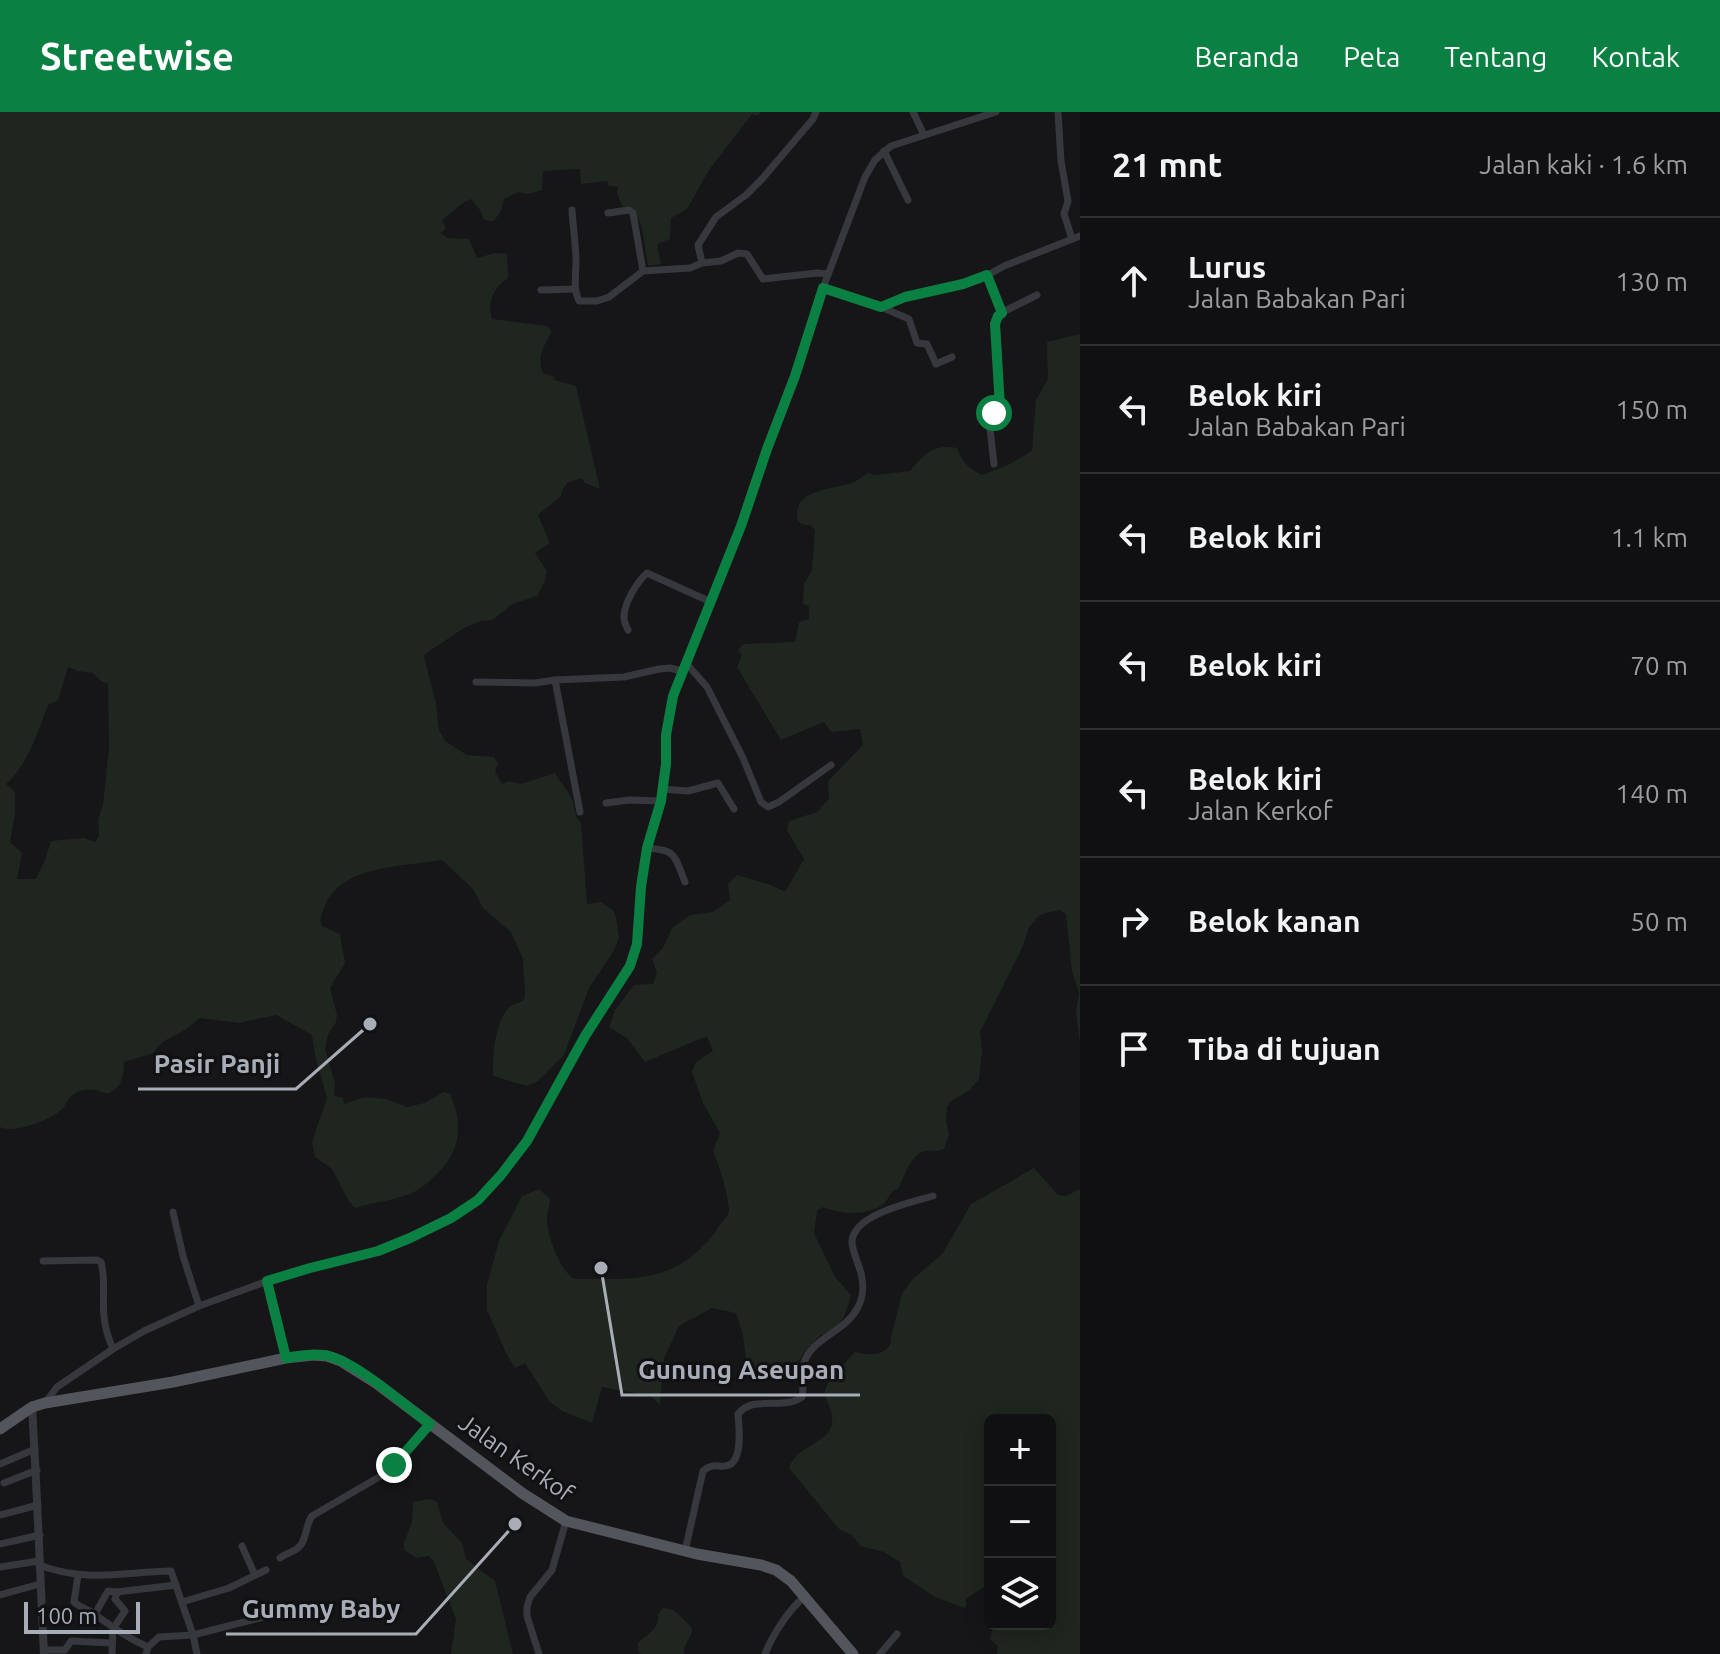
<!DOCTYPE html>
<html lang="id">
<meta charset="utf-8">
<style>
:root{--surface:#101012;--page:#19191b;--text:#f1f3f6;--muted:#9c9d9f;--line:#303032;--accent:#0b8043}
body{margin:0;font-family:Ubuntu,sans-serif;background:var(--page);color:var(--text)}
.controls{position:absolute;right:24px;bottom:24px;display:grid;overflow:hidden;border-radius:12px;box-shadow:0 4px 20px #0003}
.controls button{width:72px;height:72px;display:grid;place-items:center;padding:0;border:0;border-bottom:2px solid var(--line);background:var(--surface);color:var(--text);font:40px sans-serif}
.scale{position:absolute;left:24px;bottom:20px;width:116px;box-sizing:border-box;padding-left:8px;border:4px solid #a8adb8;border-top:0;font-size:22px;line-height:28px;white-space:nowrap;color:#a8adb8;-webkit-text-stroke:6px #111113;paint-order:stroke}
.stop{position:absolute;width:24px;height:24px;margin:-18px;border:6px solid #0b8043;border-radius:50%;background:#fff}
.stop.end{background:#0b8043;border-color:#fff;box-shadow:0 2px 8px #0008}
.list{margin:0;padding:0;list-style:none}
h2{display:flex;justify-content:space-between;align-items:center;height:104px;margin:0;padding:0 32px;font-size:34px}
h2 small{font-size:26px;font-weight:400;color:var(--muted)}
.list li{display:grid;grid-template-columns:52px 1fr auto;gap:24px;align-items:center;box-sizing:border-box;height:128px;padding:0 32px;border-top:2px solid var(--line)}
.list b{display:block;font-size:30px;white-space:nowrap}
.list p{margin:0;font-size:26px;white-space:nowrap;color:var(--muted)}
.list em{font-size:26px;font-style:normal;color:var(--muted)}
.icon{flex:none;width:44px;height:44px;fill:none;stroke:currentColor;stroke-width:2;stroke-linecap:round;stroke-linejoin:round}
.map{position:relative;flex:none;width:1080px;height:1542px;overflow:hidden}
header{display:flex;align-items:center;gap:48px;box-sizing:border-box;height:112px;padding:0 40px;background:var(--accent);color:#fff}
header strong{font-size:38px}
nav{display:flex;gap:44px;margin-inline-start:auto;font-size:28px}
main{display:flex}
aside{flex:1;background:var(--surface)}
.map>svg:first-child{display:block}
.green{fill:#1e261f;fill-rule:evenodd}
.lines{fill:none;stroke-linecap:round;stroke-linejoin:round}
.minor{stroke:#37383d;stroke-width:7}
.tertiary{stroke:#37383d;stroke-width:8}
.primary{stroke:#53555c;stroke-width:11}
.route{stroke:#0b8043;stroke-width:10}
.labels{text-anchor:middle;stroke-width:6;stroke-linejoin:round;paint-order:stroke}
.street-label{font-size:24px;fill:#a8adb8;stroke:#111113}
.leader{fill:none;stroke:#a8adb8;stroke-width:3}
.callout-dot{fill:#a8adb8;stroke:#111113;stroke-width:3}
.callout-label{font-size:26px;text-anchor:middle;font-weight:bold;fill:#a8adb8;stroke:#111113;stroke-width:6;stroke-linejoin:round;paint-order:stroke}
</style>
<header>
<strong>Streetwise</strong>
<nav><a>Beranda</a><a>Peta</a><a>Tentang</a><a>Kontak</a></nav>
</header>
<main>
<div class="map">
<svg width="1080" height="1542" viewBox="0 0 1080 1542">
<rect width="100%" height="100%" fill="#161618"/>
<g class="green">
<path d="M0,0H761L758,4L752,2L709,58L687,97L671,106L670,127L657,132L661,152L648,154L642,116L634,98L622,94L617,81L618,75L609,74L607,69L581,72L580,57L543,59L542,78L527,82L518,80L504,87L501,99L494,109L484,108L480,98L471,87L464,90L442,108L446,117L440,121L448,126L469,127L477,146L495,141L507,142L508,166C493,176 487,190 492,207L547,214L552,219C545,233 536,245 543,261L553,264L555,268L576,274L600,377L585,371L581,366L567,371L563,377L561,384L538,403L550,431L535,441L547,459L545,469L537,484L512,492L493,508L481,509L464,516L425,542L424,545L436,591L439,618L445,629L467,643L494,645L498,652L495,659L502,672L508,669L521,672L555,661C560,670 567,677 571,685C576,695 573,703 581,711L587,792L601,790L613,798L616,805L619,826L613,840L589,876L564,943L538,969L527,974L493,964C492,946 495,906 511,894C515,891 520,891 524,888L525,881L523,847L511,820L483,796L473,777L442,748C403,755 341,752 324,796C321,803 319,807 322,814L340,822L345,851L330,876L337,903L336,910L328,923L325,937L335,971L334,984L343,986L344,992L365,985L386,987L407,995L424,991L444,980L450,982C464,1012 460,1041 436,1063C430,1068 424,1075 416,1079C399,1088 374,1090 355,1096L348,1088L332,1057L315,1045L312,1030L327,986L315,943L312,923L276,903L239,911L200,906C194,910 189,916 183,919C171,926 161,928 154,941L124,950C123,964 123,976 107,982C94,975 76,975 67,989C64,994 65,995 60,999C48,1009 13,1022 0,1015ZM68,555L78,559L93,561L101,569L108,572L109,636L103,693L98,708L99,724L95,730L84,726L51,729L45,748L36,767H17L22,741L10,730L15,701V680L6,672C28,653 38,619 48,593L58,588Z"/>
<path d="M1080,222V931L1076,900L1079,881L1072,859L1066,802L1060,798L1045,801L1039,804L1029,815L1022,836L980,920L982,940L979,967L970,978L951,989L947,995L946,1009L949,1023L944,1037C937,1040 932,1038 925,1039C911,1042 904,1065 899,1076C887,1081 890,1088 881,1094C864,1104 840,1102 823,1095L817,1099L814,1121L835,1165L851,1183C848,1195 844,1210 833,1218C829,1220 825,1221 821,1223C809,1233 800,1245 793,1259L778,1263L747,1260L743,1222L736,1201L712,1196L679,1214L664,1246L660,1293L650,1284L602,1275L592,1311L562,1299L549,1289L525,1251L515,1256L507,1243L487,1198V1173L499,1129L522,1084L539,1077L550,1087C550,1094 547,1100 547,1107C547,1124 560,1158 574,1167C618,1166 660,1173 697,1140C704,1132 712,1127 717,1117C720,1110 729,1106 729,1097C728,1083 723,1068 719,1055C718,1049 713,1044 714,1038C714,1032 719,1027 720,1021L703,991L692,960L696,950L713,939L707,924L645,950L627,926L609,915L615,898L634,873L653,872L657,861L652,847L663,836L672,816L690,803L713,800L730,788L728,772L737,763L771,773L785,780L804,747L787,718L789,709L817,700L829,687L828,669L863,633L860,617L831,620L824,610L781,628L737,555L742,543L738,538L743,532L795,530L799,510L809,507V494L803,492L804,472L812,458L815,418L810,413C803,413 797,412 797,404C795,377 834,377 852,371C857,369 863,364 868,361L876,363L910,359C926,341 932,332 957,336C962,350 969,357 982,363L1008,353L1032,339L1036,288L1048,267L1047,230Z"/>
<path d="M1034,1056L1058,1083L1066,1084L1080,1077V1542H997L998,1534L990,1527L994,1512H1050V1308H990V1476H982L965,1488L967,1491L965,1496L935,1485L903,1464L900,1450L884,1440L860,1434L853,1424L839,1417L789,1356C797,1329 840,1333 831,1299C829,1293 826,1287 824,1281L829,1268L855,1240C869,1244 892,1244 891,1225L902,1182L911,1169L943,1141L971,1092Z"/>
<polygon points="430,1387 437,1390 443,1411 462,1431 466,1447 495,1469 513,1542 451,1542 456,1507 434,1450 429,1444 416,1446 404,1438 404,1431 412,1410 413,1390"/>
<path d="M663,1496C676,1496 683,1507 692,1516C692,1526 683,1532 684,1542H641L638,1538V1531C648,1522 660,1516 658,1502Z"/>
</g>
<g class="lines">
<g class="minor">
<polyline points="913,0 924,23"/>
<polyline points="1058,0 1061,49 1068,89 1064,102 1072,127"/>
<polyline points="884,39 908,88"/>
<path d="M572,98C573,115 576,133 576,150C576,163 573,177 579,189H597L609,185L643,159L690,156L702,151L721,149L738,141L747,142L763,167L817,161L828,162"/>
<polyline points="608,101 629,98 633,101 643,159"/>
<polyline points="702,151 698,133 716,105 746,83 762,67 813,7 816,0"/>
<polyline points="987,163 1002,201"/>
<polyline points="823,176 881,195 905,185 979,168 1004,154 1080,124"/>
<polyline points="541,178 575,177"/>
<polyline points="881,195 909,207 917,231 927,232 936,252 952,245"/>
<polyline points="994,352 989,308 1000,293 997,268 999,256 996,207 1005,199 1037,183"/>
<path d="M628,518C626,514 624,510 624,505C624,491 637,470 647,461L711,490"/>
<polyline points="686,551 707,575 743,646 761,690 768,695 779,690 831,653"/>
<polyline points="555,568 580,700"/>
<polyline points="476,570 535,571 555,568 624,565 659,557 670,556 682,559"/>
<polyline points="662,677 688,679 718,671 734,697"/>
<polyline points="606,691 630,688 661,689"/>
<path d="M647,736C677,738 674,743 685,770"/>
<polyline points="173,1100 183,1144 199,1194"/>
<path d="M43,1149L97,1148L101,1150C106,1167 102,1186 104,1204C105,1216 108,1226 113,1237"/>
<polyline points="267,1169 286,1246"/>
<polyline points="45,1291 57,1275 113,1237 144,1219 199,1194 290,1161 336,1149 368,1143 410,1126 451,1106 478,1088 491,1074 527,1029 585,924 619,872 634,843 639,818 641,775 647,736 661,689 666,652 666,623 673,584 741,414 767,337 795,264 823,176 865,65 875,48 891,34 996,0"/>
<polyline points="0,1352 35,1337"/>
<polyline points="4,1371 37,1358"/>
<polyline points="0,1403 38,1393"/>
<polyline points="0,1432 40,1423"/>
<polyline points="242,1434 255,1463"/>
<path d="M685,1439L703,1359C714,1349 719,1357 729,1353C743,1347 739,1314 738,1302C754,1282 783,1299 802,1285C805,1273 800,1261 805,1248C815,1225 845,1219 857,1197C864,1185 864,1174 861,1161C858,1151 853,1140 852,1131C851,1103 912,1090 933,1084"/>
<path d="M280,1446C285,1442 293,1440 298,1436C307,1429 305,1413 312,1404L386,1361L430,1312"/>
<path d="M39,1453C87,1471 123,1460 171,1459L193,1523L197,1542"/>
<polyline points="0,1455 39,1449"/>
<path d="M78,1463L74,1490C81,1496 90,1498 97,1504C114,1516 129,1527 148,1535"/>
<polyline points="0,1483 40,1472"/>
<polyline points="182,1490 229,1476 266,1458"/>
<polyline points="95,1502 108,1479 117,1480 176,1473"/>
<polyline points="44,1538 65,1538 71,1529 112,1531"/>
<polyline points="112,1542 113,1517 125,1499 115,1487 117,1480"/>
<polyline points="146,1542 148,1535 159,1525 193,1523 299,1496"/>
<polyline points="539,1542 527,1504 527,1495 530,1485 552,1458 566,1409"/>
<path d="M765,1542C773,1522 788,1499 804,1485"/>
<polyline points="880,1542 897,1522"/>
</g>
<path class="tertiary" d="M32,1295C37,1377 40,1460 44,1542"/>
<polyline class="primary" points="0,1317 32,1295 45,1291 173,1270 286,1246 313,1243 327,1244 341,1249 376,1271 522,1381 566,1409 697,1442 761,1453 776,1458 791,1469 853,1542"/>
</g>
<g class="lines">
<path class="route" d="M394,1353L430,1312C404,1293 355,1248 324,1243C312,1242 298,1244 286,1246L267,1169L310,1156L378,1139L410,1126L451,1106L478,1088L501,1063L527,1029L585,924L630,854L637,832L641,775L647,736L661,689L666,652V623L673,584L741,414L767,337L795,264L823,176L881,195L905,185L963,172L987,163L1002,201L998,204L995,212L1000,295L994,301"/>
</g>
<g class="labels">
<g class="street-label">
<text transform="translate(516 1346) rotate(35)" y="8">Jalan Kerkof</text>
</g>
</g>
<path class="leader" d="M370 912L296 977H138M601 1156L622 1283H860M515 1412L416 1522H226"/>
<g class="callout-dot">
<circle cx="370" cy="912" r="8"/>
<circle cx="601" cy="1156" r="8"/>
<circle cx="515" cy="1412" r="8"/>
</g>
<g class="callout-label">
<text x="217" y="961">Pasir Panji</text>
<text x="741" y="1267">Gunung Aseupan</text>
<text x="321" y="1506">Gummy Baby</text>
</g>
</svg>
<div class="controls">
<button>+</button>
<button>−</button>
<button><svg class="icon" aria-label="layers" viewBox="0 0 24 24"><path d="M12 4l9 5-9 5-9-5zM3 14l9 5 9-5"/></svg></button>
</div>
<div class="scale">100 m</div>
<div class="stop" style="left:994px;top:301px"></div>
<div class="stop end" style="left:394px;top:1353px"></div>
</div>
<aside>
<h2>21 mnt<small>Jalan kaki · 1.6 km</small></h2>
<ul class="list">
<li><svg class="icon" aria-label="ahead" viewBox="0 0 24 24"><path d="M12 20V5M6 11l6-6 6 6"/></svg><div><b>Lurus</b><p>Jalan Babakan Pari</p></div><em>130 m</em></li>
<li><svg class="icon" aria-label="left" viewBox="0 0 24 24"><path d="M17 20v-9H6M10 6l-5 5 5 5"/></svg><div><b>Belok kiri</b><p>Jalan Babakan Pari</p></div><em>150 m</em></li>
<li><svg class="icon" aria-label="left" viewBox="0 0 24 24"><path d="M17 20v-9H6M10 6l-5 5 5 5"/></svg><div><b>Belok kiri</b></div><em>1.1 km</em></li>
<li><svg class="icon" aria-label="left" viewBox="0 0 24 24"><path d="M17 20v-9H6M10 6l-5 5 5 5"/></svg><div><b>Belok kiri</b></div><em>70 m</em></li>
<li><svg class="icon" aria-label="left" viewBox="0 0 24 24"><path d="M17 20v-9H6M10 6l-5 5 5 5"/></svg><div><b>Belok kiri</b><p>Jalan Kerkof</p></div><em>140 m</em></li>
<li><svg class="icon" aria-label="right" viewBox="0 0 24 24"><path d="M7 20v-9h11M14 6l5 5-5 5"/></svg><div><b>Belok kanan</b></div><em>50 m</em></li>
<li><svg class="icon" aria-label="arrive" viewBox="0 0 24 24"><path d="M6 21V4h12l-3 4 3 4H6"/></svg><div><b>Tiba di tujuan</b></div></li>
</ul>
</aside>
</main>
